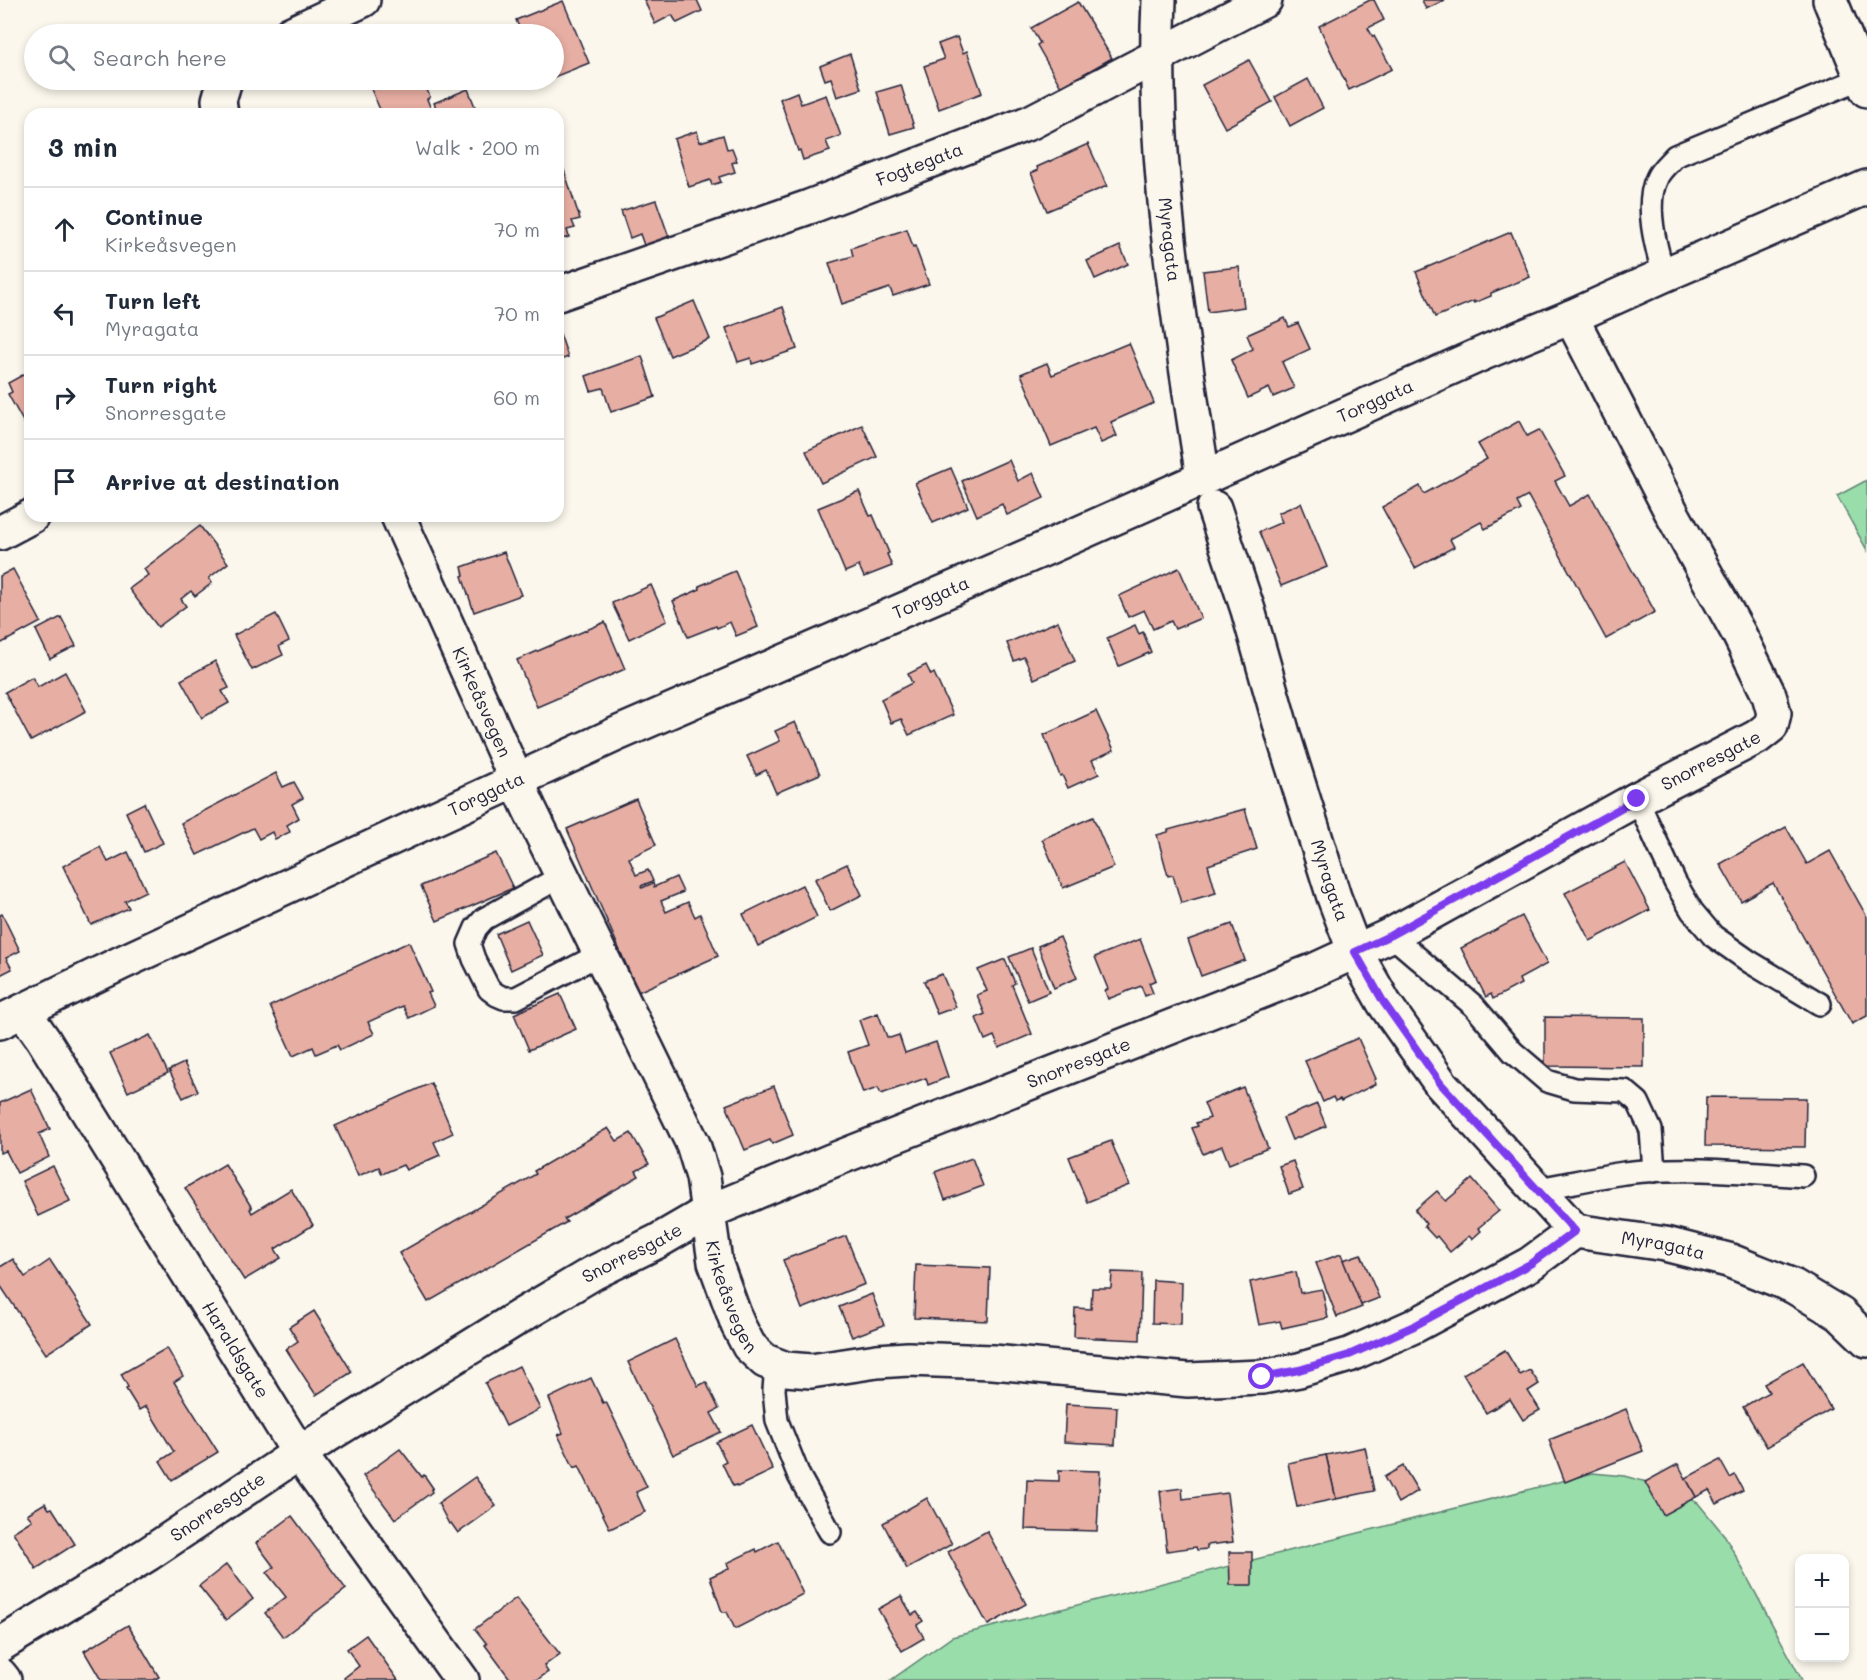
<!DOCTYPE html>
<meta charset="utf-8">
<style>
:root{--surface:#fff;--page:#f6f6f7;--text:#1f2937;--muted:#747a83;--line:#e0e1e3}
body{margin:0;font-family:Mali,sans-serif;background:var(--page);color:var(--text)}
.controls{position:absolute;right:18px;bottom:18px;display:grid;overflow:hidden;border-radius:12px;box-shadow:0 3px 9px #0003}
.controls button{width:54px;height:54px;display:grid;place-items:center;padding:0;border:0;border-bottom:2px solid var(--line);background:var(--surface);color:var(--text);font:30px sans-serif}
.stop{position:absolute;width:18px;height:18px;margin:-14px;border:4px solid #7c3aed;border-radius:50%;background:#fff}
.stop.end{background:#7c3aed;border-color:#fff;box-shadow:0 2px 6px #0008}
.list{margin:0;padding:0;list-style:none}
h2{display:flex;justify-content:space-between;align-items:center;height:78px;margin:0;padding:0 24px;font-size:26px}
h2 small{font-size:20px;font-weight:400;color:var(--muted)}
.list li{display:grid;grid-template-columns:39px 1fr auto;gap:18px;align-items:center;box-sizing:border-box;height:84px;padding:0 24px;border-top:2px solid var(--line)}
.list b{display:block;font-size:22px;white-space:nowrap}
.list p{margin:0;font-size:20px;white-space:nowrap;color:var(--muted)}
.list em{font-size:20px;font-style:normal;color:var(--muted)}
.icon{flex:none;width:33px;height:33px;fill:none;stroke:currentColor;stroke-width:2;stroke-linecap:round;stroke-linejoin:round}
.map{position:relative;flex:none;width:1867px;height:1680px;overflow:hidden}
.search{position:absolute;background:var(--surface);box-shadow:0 3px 9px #0003;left:24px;top:24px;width:540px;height:66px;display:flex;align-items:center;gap:15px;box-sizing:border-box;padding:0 21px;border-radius:33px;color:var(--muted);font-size:22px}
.panel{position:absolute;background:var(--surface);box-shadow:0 3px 9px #0003;left:24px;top:108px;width:540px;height:414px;border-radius:18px}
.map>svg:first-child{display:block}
.green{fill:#98ddaa;stroke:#5d8072;stroke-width:1.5}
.building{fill:#e7aea3;stroke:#22223b;stroke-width:1.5}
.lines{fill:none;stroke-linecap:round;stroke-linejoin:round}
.lane-casing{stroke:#22223b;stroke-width:26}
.street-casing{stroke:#22223b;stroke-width:38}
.lane{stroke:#fbf7ec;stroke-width:21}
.street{stroke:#fbf7ec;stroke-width:33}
.route{stroke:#7c3aed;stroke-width:8}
.labels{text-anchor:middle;stroke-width:5;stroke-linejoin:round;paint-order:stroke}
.street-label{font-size:18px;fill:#22223b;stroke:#fbf7ec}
</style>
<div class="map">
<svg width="1867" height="1680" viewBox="0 0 1867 1680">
<rect width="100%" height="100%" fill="#fbf7ec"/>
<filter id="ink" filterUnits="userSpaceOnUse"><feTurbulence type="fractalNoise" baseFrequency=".0167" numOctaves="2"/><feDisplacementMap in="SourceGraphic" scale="12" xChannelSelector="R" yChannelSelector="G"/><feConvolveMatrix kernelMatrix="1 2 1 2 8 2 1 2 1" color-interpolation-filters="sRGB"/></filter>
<g filter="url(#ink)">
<g class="green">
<polygon points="1867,480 1867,550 1837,496"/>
<polygon points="1593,1473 1624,1476 1666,1487 1698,1503 1725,1536 1802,1680 891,1680 952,1637"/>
</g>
<g class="building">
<polygon points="644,0 697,0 702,11 677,23 672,15 655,24"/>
<polygon points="1370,0 1374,0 1384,20 1368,28 1373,37 1374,36 1392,69 1349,90 1319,26"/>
<polygon points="1422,0 1445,0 1426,9"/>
<polygon points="563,1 589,63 554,77 554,34 522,34 516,20"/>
<polygon points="1078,2 1112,58 1061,87 1037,45 1040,43 1031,28"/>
<polygon points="957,37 963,53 967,51 982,93 939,109 924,66 944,59 938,44"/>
<polygon points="850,54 861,89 837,97 831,78 825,80 820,66"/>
<polygon points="1249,60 1272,102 1225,128 1202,85"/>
<polygon points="1308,79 1323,108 1290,126 1275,97"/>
<polygon points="367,80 423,80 430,97 427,99 433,114 397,114 397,112 382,114"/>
<polygon points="901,85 914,127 890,134 877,92"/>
<polygon points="468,89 478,114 439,114 434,103"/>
<polygon points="797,92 801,104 826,95 841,136 826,141 830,151 803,160 800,150 798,151 780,99"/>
<polygon points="697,131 700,142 723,135 727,149 732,148 737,161 732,163 735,172 719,177 721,182 712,185 710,180 689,187 674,139"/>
<polygon points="1088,144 1107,186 1047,211 1031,173 1038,170 1037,167"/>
<polygon points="563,167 580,219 572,221 575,228 567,230 569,237 558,240 558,169"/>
<polygon points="656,200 670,240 645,248 640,234 630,238 621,211"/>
<polygon points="907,229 913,247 915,246 929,284 893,296 890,288 842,304 829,263 853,256 851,248"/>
<polygon points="1511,232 1530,277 1491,293 1491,296 1474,303 1474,301 1435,317 1416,272"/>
<polygon points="1120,246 1128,264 1095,279 1087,261"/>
<polygon points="1239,267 1244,307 1208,312 1203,271"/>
<polygon points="694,301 710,339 670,356 654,318"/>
<polygon points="783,307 797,349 752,364 751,358 738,362 726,328"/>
<polygon points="1285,318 1289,327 1298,323 1310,349 1282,362 1294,388 1273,397 1269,388 1248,398 1231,360 1253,349 1247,335"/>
<polygon points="558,328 568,357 558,361"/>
<polygon points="1129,343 1154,403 1111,422 1117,436 1101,443 1094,428 1051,446 1021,374 1047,363 1052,375"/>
<polygon points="642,356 655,397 611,412 603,388 591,391 586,376"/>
<polygon points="30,371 30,434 8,394 12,392 8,383"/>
<polygon points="1519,421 1527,436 1539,430 1565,476 1555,481 1569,506 1590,494 1655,612 1606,639 1528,496 1517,502 1521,510 1485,529 1481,522 1450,539 1454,547 1415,568 1382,507 1420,486 1424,494 1487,459 1478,444"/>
<polygon points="862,425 877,457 821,483 806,451"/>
<polygon points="1009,460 1018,481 1033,473 1044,498 1007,515 1002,504 977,516 962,481"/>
<polygon points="951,468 968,507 933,523 915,483"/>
<polygon points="859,491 870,516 873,515 889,553 887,554 892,566 864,577 859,566 845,572 818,508"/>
<polygon points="1301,503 1327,567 1281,586 1259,532 1282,522 1278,513"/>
<polygon points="200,526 228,563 209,578 212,583 195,596 191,591 181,599 186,606 158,627 129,589 148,575 144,569"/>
<polygon points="504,552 521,595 474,612 462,576 464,575 462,567"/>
<polygon points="1179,568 1201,618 1175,629 1171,621 1153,629 1144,610 1128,617 1119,596"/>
<polygon points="13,569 41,622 0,644 0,576"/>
<polygon points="735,571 758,627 736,636 730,622 717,628 716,626 688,637 673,601 700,589 699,586"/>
<polygon points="651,585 667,621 629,639 612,603"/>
<polygon points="276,614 289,641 279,646 283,655 252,670 234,635"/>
<polygon points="61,617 76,646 50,659 36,630"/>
<polygon points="1058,621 1075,661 1034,679 1024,657 1014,661 1007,643"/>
<polygon points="605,622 625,669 537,707 517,660"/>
<polygon points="1135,625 1139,634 1143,632 1151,652 1119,666 1107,638"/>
<polygon points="215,661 229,688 222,691 229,703 202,718 181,680"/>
<polygon points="926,665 931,675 934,673 953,715 909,735 901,719 891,723 881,699 912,683 908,674"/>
<polygon points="65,672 86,711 31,741 5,692 32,677 38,687"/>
<polygon points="1096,711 1114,750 1092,760 1099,774 1068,788 1062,775 1060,776 1044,735"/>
<polygon points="795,722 800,733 801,732 820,774 776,793 766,770 756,775 747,756 780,741 775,731"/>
<polygon points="276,773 283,787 294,782 303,798 292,804 299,818 287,825 290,832 275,839 272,832 259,839 253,828 197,855 181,823"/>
<polygon points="636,799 656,845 629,858 636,875 648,870 653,881 641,886 642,888 653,883 654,887 676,877 683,892 661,901 666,912 688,902 695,917 700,914 718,956 638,992 567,829"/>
<polygon points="144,803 163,843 144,852 126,812"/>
<polygon points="1245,809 1257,849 1208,865 1216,893 1181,903 1173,875 1168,876 1157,835 1168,832 1168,830"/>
<polygon points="1093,817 1114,867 1063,888 1042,839"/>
<polygon points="1786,827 1807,864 1830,851 1867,917 1867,1016 1852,1024 1773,883 1741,901 1720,864"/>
<polygon points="100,847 108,862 128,852 146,891 125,901 129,908 91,925 63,866"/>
<polygon points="496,853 513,888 437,921 421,886"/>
<polygon points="1625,862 1650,910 1590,941 1565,893"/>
<polygon points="847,864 862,895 830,911 815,879"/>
<polygon points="802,885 817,917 758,946 743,914"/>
<polygon points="2,914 20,951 6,958 12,969 0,975 0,915"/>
<polygon points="1522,916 1547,964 1519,979 1521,984 1493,999 1491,994 1486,997 1461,948"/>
<polygon points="527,920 543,955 511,970 496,934"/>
<polygon points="1232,924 1245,960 1201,976 1188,940"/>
<polygon points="1060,937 1077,978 1054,988 1038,946"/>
<polygon points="1140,939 1156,980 1149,983 1153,993 1145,996 1141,986 1108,999 1105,991 1108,989 1095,957"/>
<polygon points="409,942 431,992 428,993 434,1006 409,1018 403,1006 368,1022 374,1034 340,1050 337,1045 316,1054 313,1047 293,1056 270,1006"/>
<polygon points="1031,948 1049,992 1028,1001 1009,957"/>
<polygon points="1005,959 1015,983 1012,985 1032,1034 999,1048 994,1036 985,1040 976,1018 985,1014 977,995 987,991 978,970"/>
<polygon points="942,974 956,1007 937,1014 924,981"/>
<polygon points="560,994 576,1029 529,1050 514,1014"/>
<polygon points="878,1013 887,1037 890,1038 899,1035 905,1053 936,1042 948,1077 928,1085 926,1078 881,1094 878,1088 863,1093 848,1052 868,1045 859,1020"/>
<polygon points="1545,1017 1644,1018 1644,1067 1545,1066"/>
<polygon points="150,1035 168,1073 128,1092 110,1053"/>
<polygon points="1358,1038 1376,1079 1374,1080 1376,1084 1341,1101 1340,1099 1335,1101 1333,1097 1323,1102 1305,1061"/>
<polygon points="184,1063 198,1091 183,1098 169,1070"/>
<polygon points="431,1083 453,1133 434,1142 440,1155 406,1170 403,1165 382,1174 379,1167 358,1176 335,1126"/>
<polygon points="774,1086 793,1135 772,1144 770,1140 745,1150 726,1105"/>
<polygon points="1243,1087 1268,1148 1229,1164 1222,1146 1203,1154 1192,1128 1198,1126 1196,1123 1210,1118 1204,1103"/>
<polygon points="31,1089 50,1129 39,1134 49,1157 17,1173 6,1151 0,1153 0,1103"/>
<polygon points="1706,1097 1806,1098 1805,1147 1705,1146"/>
<polygon points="1317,1104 1326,1126 1292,1140 1283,1118"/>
<polygon points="608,1128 617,1141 631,1133 649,1164 636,1171 639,1176 564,1219 567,1222 428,1302 399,1253 536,1174 534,1171"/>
<polygon points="1111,1141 1129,1185 1087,1202 1069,1157"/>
<polygon points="972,1158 983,1186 945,1200 935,1172"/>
<polygon points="1293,1161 1303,1189 1289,1194 1279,1166"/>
<polygon points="225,1164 252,1208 250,1209 252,1213 291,1189 313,1225 275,1249 281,1258 244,1280 185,1188"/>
<polygon points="53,1166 70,1201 38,1216 22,1181"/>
<polygon points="1472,1179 1499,1211 1478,1228 1481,1231 1472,1239 1469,1236 1450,1252 1437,1236 1435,1238 1424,1226 1426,1224 1415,1210 1437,1191 1446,1201"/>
<polygon points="846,1236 865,1284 802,1309 783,1260"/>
<polygon points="1341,1254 1362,1307 1337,1317 1316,1263"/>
<polygon points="1361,1254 1379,1298 1361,1305 1343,1260"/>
<polygon points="13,1259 25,1277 50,1260 92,1324 46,1354 0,1285 0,1267"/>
<polygon points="916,1265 990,1268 988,1321 914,1318"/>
<polygon points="1112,1272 1142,1273 1140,1340 1074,1337 1075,1308 1091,1309 1092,1288 1111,1288"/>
<polygon points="1296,1272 1300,1293 1322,1289 1328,1318 1282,1328 1280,1321 1259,1325 1250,1282"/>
<polygon points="1153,1280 1182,1282 1181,1324 1152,1323"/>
<polygon points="872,1294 884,1325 852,1337 839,1307"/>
<polygon points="314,1311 352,1372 316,1395 286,1349 298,1341 289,1327"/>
<polygon points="675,1339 698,1386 706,1382 719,1409 711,1413 721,1432 673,1455 628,1362"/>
<polygon points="167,1348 183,1376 174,1382 218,1452 172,1480 160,1461 174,1452 146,1406 139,1410 126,1389 128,1387 121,1374"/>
<polygon points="1505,1350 1520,1375 1530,1370 1539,1384 1528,1391 1540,1410 1523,1420 1510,1399 1486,1413 1463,1374"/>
<polygon points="1803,1362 1831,1409 1767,1447 1743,1407 1769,1392 1764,1384"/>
<polygon points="519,1366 540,1409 506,1426 485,1383"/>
<polygon points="591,1378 603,1403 606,1402 647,1487 636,1492 645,1512 610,1529 579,1466 574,1468 558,1435 563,1433 549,1398"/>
<polygon points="1066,1404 1117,1407 1115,1445 1064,1442"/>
<polygon points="1626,1409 1643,1451 1565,1482 1549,1440"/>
<polygon points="752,1425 773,1470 737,1487 736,1485 733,1486 722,1463 726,1461 716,1442"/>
<polygon points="1365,1447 1374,1491 1336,1499 1326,1455"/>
<polygon points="400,1449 422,1477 424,1475 433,1488 431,1490 432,1492 395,1519 363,1476"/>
<polygon points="1326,1455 1336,1499 1297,1507 1288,1463"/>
<polygon points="1720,1460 1730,1478 1735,1475 1743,1490 1717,1504 1709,1490 1696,1497 1686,1478"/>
<polygon points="1678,1464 1696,1497 1663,1515 1645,1482"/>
<polygon points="1403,1466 1418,1491 1398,1503 1384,1477"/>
<polygon points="1059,1470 1100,1471 1097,1531 1025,1529 1027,1480 1059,1481"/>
<polygon points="475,1477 496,1506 458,1533 451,1523 449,1524 438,1503"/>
<polygon points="1182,1488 1183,1499 1227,1493 1233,1542 1207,1545 1207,1549 1197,1550 1196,1547 1167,1551 1160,1491"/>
<polygon points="927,1498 952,1544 907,1569 883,1523"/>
<polygon points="45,1503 49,1509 52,1508 75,1544 36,1569 13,1532 32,1520 27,1514"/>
<polygon points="292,1516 346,1589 283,1637 265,1613 286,1597 267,1573 274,1567 256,1543"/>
<polygon points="987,1531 1026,1604 988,1625 948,1552"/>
<polygon points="778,1541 803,1594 735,1629 727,1612 722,1612 710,1577 729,1568 727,1563 756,1549 757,1552"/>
<polygon points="1229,1552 1252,1552 1252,1585 1230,1585"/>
<polygon points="227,1564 253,1599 226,1620 199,1586"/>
<polygon points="901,1596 912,1615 917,1612 923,1621 917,1625 924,1638 902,1651 878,1609"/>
<polygon points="516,1598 560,1654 544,1666 548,1672 537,1680 511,1680 485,1645 487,1644 475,1629"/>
<polygon points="128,1625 159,1677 154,1680 101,1680 84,1651"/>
<polygon points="366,1635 398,1680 345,1680 344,1678 359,1666 347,1649"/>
</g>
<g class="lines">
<defs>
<g id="lane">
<path d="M1664,275C1656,248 1644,204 1657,178C1660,170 1669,163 1675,156L1862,78"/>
<polyline points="1637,799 1675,882 1692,911 1713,936 1750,962 1820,1004"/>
<polyline points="562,876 484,919 476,928 469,944 474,959 489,989 497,995 504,998 516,998 600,954"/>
<polyline points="1391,935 1474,1006 1513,1052 1547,1081 1574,1089 1625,1091 1638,1102 1651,1130 1654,1171"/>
<path d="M1539,1189C1567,1184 1596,1177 1624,1173C1684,1166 1744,1172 1803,1176"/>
<polyline points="776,1365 774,1390 777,1421 799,1476 830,1532"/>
</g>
<g id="street">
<path id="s1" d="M1159,0C1151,161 1179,320 1203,478"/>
<polyline points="1830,0 1867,90"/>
<polyline points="290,34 363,0"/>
<polyline points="221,114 219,100 225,80"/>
<path id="s2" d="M558,294L809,207L1031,122L1265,0"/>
<path id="s3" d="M1214,508L1248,610L1285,741L1334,897L1355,952L1384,1003L1441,1084L1575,1231L1665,1244L1728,1260L1793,1286L1840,1314L1867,1340"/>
<path id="s4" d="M398,516L529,808L693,1144L703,1177L715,1262L738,1325L749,1346L765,1361L786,1369L811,1371L877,1361L908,1359L993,1362L1188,1380L1262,1377L1299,1370L1349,1355L1414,1326L1530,1264L1575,1231"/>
<polyline points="0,533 32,516"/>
<path id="s5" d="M23,1011L43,1039L299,1453L462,1680"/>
<path id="s6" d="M0,1022L121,963L619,733L1044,549L1486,352L1571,317L1664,275L1867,187"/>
<path id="s7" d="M0,1645L148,1554L299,1453L519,1317L593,1273L658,1241L708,1212L831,1161L1315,970L1391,935L1637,799L1757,737L1771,726L1774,713L1769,695L1739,634L1674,517L1571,317"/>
<polyline points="0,1675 4,1680"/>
</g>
</defs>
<use href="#lane" class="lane-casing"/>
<use href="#street" class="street-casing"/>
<use href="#lane" class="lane"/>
<use href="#street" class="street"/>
</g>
</g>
<g class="lines" filter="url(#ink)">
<polyline class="route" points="1262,1377 1299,1370 1349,1355 1414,1326 1530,1264 1575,1231 1441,1084 1384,1003 1355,952 1391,935 1637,799"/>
</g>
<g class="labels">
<g class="street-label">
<text dy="6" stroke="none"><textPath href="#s2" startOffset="384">Fogtegata</textPath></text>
<text dy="6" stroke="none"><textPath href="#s1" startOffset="240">Myragata</textPath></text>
<text dy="6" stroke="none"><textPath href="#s6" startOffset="1509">Torggata</textPath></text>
<text dy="6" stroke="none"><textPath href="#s6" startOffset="1023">Torggata</textPath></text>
<text dy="6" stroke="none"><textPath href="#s4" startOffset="204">Kirkeåsvegen</textPath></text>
<text dy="6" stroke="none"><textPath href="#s7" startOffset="1932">Snorresgate</textPath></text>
<text dy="6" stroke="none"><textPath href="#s6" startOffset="537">Torggata</textPath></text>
<text dy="6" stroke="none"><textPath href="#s3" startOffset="390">Myragata</textPath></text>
<text dy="6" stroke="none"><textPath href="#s7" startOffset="1230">Snorresgate</textPath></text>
<text dy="6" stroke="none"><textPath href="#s3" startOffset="912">Myragata</textPath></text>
<text dy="6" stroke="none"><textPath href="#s7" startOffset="744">Snorresgate</textPath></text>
<text dy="6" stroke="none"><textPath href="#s4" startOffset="852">Kirkeåsvegen</textPath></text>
<text dy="6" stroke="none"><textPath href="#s5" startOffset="400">Haraldsgate</textPath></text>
<text dy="6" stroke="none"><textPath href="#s7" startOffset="258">Snorresgate</textPath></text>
</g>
</g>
</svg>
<div class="controls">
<button>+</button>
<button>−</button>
</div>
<div class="stop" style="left:1262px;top:1377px"></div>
<div class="stop end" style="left:1637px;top:799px"></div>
<div class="search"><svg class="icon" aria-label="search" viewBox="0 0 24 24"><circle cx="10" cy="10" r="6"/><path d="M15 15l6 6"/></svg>Search here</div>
<section class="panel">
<h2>3 min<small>Walk · 200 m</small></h2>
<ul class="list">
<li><svg class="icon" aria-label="ahead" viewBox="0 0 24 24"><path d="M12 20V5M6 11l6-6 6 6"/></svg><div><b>Continue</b><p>Kirkeåsvegen</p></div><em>70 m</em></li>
<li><svg class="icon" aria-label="left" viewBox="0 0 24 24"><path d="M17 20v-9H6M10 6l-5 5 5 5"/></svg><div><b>Turn left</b><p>Myragata</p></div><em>70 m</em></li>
<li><svg class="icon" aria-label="right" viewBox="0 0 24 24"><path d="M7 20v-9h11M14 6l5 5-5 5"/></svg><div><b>Turn right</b><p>Snorresgate</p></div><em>60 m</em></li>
<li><svg class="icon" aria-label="arrive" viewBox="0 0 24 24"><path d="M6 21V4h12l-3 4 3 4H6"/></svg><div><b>Arrive at destination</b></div></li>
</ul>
</section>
</div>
